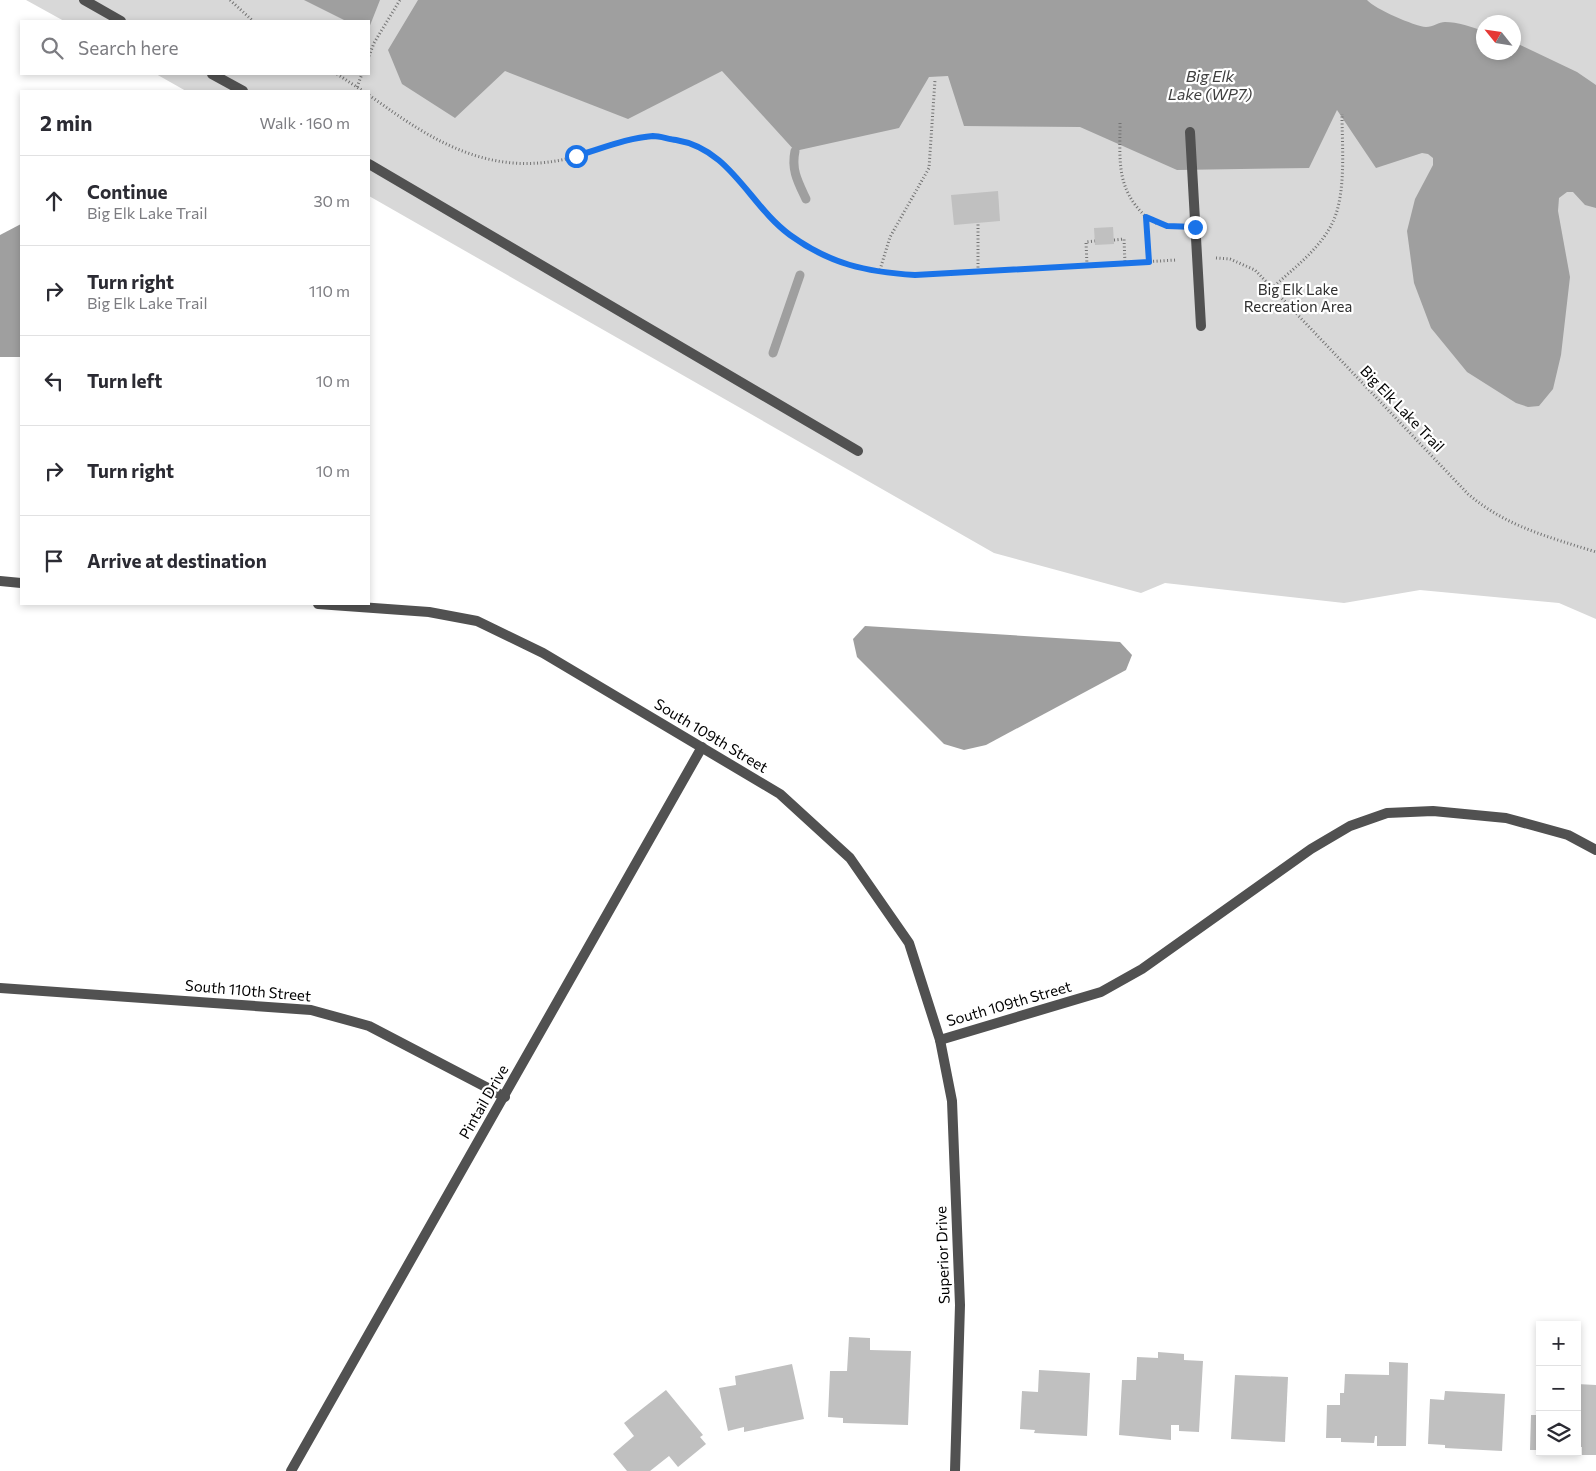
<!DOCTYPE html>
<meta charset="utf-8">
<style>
:root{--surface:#fff;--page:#f2f2f3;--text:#2b2b33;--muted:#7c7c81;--line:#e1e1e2}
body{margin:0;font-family:Commissioner,sans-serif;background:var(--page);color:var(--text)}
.controls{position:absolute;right:15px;bottom:15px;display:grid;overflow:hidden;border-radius:0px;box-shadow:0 2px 8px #0003}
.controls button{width:45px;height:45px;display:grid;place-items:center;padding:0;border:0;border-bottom:1px solid var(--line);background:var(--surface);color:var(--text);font:25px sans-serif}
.compass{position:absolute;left:1476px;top:15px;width:45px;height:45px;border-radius:50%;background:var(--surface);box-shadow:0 2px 8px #0003;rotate:300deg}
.stop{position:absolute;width:15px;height:15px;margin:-11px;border:4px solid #1a73e8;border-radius:50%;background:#fff}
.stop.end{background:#1a73e8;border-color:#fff;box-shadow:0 1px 5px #0008}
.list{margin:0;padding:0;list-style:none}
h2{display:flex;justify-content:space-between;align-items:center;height:65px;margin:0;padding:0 20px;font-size:21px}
h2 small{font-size:16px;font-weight:400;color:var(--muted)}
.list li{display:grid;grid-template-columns:32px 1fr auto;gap:15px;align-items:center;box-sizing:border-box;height:90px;padding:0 20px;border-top:1px solid var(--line)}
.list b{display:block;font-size:19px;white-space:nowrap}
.list p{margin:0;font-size:16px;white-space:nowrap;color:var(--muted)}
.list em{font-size:16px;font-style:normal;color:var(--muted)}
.icon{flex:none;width:28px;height:28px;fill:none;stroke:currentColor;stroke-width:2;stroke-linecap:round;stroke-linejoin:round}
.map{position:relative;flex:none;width:1596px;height:1471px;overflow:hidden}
.search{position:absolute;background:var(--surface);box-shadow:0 2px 8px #0003;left:20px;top:20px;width:350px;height:55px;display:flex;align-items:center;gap:12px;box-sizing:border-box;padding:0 18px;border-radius:0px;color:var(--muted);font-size:19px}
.panel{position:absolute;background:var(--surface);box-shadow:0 2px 8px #0003;left:20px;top:90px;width:350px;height:515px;border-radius:0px}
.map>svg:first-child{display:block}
.green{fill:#d8d8d8;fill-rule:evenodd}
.water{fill:#9f9f9f}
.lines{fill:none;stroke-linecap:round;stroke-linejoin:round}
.stream{stroke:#9f9f9f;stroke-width:9}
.building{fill:#c0c0c0}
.path{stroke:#737373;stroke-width:3;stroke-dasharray:1 2.5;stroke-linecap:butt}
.service{stroke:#515151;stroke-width:10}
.minor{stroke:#515151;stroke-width:10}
.route{stroke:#1a73e8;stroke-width:6}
.labels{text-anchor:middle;stroke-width:4.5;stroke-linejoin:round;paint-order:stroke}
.park-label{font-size:15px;fill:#2f2f2f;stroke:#fff}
.street-label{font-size:15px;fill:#000;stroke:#fff}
.water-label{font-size:16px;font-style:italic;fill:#404040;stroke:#fff}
</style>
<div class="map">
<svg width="1596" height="1471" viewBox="0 0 1596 1471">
<rect width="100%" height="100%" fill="#fff"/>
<path class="green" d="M26,0H1596V619L1559,603L1420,590L1344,603L1165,583L1141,593L994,553L369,196V91H186L156,74H369V21H64ZM1484,22H1514V52H1484Z"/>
<g class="water">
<polygon points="304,0 380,0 369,28 369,21 346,21"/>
<path d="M418,0H1367C1375,9 1414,26 1426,27C1433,27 1439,22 1445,22C1457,22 1473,27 1483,31L1484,52H1514V42L1577,72L1596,85V208L1585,205L1573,192H1567L1559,198L1558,211L1570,277L1561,355L1553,389L1539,406L1528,407L1516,403L1467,372L1431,328L1414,283L1407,231L1415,199L1433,165V158L1428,154L1422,153L1376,168L1337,110L1309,168L1177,170L1080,127L964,126L948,76L929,77L899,128L795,151L722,71L628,119L505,71L455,118L402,84L388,50Z"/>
<polygon points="21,224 21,357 0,357 0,235"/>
<polygon points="865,626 1120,642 1132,655 1126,670 986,745 964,750 944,744 857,657 853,639"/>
</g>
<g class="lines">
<g class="stream">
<path d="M795,151C791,170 798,182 806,199"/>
<polyline points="773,353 800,275"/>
</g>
</g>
<g class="building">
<polygon points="998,191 1000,221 954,225 951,195"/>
<polygon points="1113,227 1114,244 1095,245 1094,228"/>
<polygon points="849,1337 870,1338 870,1350 911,1351 908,1425 843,1423 843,1418 828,1417 830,1371 847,1371"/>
<polygon points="1158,1352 1184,1354 1184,1360 1203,1361 1199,1432 1179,1431 1179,1425 1171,1425 1171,1440 1119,1435 1122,1380 1136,1380 1137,1357 1158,1358"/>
<polygon points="1389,1362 1408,1363 1406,1446 1377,1446 1377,1436 1375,1436 1374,1443 1341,1442 1341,1438 1326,1438 1327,1405 1340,1405 1340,1393 1344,1393 1345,1374 1389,1375"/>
<polygon points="792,1364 804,1419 744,1432 744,1427 728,1431 719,1388 736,1385 735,1376"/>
<polygon points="1039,1370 1090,1373 1087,1436 1034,1433 1035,1430 1020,1429 1022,1391 1038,1392"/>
<polygon points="1235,1375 1288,1377 1285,1442 1231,1439"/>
<polygon points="1577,1384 1596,1385 1596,1455 1582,1455 1582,1447 1577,1447"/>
<polygon points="666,1390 703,1435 700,1437 706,1444 678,1467 669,1456 650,1471 627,1471 613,1454 634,1436 624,1423"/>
<polygon points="1445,1391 1505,1394 1502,1451 1445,1448 1445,1445 1428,1444 1430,1399 1444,1400"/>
<polygon points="1531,1415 1540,1415 1540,1450 1530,1450"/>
</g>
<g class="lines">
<g class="path">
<polyline points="230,0 253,21"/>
<polyline points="369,56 374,43 400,0"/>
<polyline points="337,74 363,91"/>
<polyline points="357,87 362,74"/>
<path d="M369,95C435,143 493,180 578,156C613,146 651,128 688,143C722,156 741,182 764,209C805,257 854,271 915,275L1177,260"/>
<path d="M1120,123C1120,162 1116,188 1146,217L1149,262"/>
<polyline points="1147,217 1156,223 1176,227"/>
<polyline points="1114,240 1124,239 1125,263"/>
<path d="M1216,258L1230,259L1255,270L1468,494C1507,527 1549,537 1596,552"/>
<polyline points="1087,265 1086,242 1095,241"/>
<polyline points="978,271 978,223"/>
<polyline points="879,273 890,237 929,168 935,80"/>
<path d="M1272,288C1294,268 1324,246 1335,217C1346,187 1342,145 1342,114"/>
</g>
<g class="service">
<polyline points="84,0 121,21"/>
<polyline points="212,74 243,91"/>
<polyline points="1190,132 1201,326"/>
<polyline points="369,164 858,451"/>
</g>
<g class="minor">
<polyline points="0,581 21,583"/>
<polyline points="318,604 429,612 477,621 543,653 780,794 850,858 909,943 940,1040 952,1101 960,1305 955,1471"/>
<polyline points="0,988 311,1010 369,1026 505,1097"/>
<polyline points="940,1040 1101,992 1142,969 1311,849 1350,826 1387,813 1433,811 1506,818 1568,835 1596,850"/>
<polyline points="291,1471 702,747"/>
</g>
</g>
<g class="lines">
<path class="route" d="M576,156C601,149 626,138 653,136C660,136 668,139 676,140C731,149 749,205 790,235C830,264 866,272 915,275L1149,262L1146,217L1167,226L1195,227"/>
</g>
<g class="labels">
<g class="park-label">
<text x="1298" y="295">Big Elk Lake<tspan x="1298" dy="17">Recreation Area</tspan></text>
</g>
<g class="street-label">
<text transform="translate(1402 409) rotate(46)" y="5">Big Elk Lake Trail</text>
<text transform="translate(711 736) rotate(31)" y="5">South 109th Street</text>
<text transform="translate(248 991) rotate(5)" y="5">South 110th Street</text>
<text transform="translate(1009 1004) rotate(-16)" y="5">South 109th Street</text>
<text transform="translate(484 1102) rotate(-60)" y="5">Pintail Drive</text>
<text transform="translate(943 1255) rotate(-92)" y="5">Superior Drive</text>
</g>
<g class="water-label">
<text x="1210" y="82">Big Elk<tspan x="1210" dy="18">Lake (WP7)</tspan></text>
</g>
</g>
</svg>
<div class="controls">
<button>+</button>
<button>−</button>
<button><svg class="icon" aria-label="layers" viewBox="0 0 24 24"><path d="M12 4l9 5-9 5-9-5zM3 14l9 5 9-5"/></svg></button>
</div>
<svg class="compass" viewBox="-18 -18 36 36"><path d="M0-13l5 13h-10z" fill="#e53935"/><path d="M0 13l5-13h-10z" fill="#7c7c81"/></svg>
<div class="stop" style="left:576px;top:156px"></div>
<div class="stop end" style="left:1195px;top:227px"></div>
<div class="search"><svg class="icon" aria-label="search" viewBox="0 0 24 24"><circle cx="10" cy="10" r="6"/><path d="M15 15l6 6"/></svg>Search here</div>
<section class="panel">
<h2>2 min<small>Walk · 160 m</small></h2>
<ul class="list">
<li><svg class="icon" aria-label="ahead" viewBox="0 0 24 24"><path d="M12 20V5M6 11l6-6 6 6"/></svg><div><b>Continue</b><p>Big Elk Lake Trail</p></div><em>30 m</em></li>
<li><svg class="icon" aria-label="right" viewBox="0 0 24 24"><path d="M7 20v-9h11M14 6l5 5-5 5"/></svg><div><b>Turn right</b><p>Big Elk Lake Trail</p></div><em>110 m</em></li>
<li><svg class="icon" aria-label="left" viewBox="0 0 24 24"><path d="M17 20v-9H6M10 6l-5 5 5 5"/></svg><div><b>Turn left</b></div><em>10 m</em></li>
<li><svg class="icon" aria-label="right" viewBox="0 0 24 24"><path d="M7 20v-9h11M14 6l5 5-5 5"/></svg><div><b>Turn right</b></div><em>10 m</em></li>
<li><svg class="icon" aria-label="arrive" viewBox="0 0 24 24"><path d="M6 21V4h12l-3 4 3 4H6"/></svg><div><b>Arrive at destination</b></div></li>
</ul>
</section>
</div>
